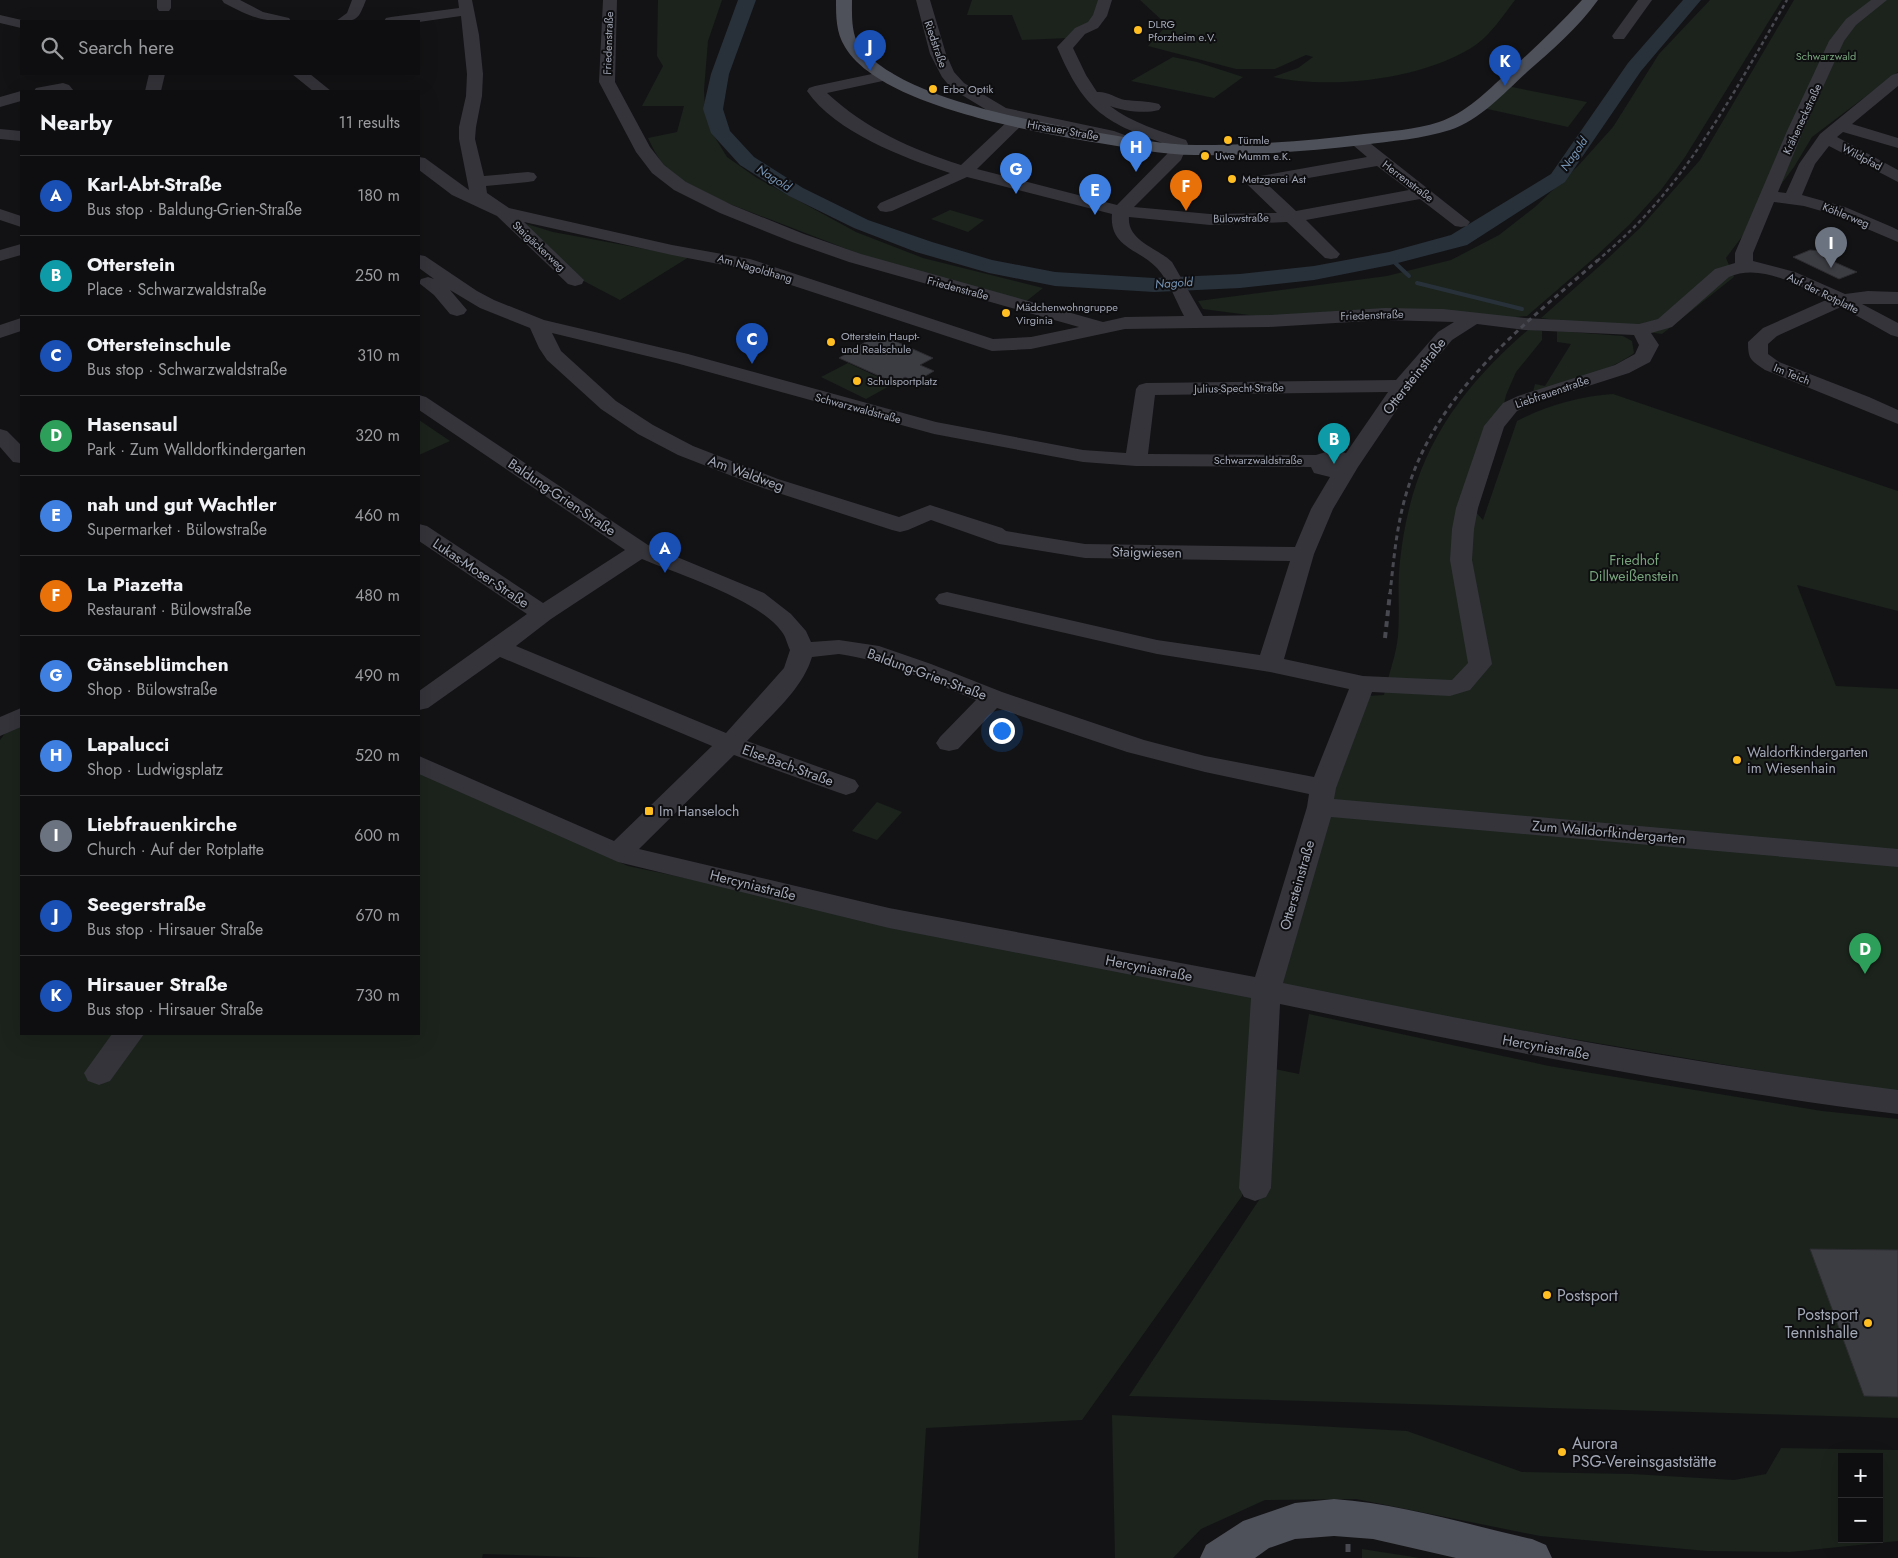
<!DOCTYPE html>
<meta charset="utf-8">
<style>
:root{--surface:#0e0e10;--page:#1c1c1e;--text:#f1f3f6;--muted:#9b9c9f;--line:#2e2e30;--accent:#2563eb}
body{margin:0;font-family:Jost,sans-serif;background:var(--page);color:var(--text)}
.controls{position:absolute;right:15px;bottom:15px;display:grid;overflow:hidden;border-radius:0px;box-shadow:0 5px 20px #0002}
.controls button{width:45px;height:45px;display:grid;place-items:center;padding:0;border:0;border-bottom:1px solid var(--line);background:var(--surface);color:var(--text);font:25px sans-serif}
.you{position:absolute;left:1001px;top:730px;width:18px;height:18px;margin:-12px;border:4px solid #fff;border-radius:50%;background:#1a73e8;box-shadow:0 0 0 8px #1a73e833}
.badge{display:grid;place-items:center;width:32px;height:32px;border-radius:50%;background:var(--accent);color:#fff;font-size:16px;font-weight:700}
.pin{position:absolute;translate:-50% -41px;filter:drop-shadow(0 1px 2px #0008)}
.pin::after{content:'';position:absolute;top:26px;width:18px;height:15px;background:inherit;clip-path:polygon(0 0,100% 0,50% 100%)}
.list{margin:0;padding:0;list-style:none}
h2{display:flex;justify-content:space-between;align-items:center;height:65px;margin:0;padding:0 20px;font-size:21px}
h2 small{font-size:16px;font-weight:400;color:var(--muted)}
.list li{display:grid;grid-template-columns:32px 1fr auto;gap:15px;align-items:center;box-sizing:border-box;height:80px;padding:0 20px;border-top:1px solid var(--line)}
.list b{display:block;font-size:19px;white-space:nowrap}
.list p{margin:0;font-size:16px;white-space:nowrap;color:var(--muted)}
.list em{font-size:16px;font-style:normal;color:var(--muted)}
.icon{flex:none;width:28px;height:28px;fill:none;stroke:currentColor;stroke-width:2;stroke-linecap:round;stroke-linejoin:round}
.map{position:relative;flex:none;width:1898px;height:1558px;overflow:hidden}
.search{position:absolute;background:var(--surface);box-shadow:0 5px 20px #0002;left:20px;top:20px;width:400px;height:55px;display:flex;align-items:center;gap:12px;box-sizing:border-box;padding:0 18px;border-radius:0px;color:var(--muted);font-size:19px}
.panel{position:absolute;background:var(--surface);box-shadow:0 5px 20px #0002;left:20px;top:90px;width:400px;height:945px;border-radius:0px}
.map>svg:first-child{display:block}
.green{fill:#1b231c;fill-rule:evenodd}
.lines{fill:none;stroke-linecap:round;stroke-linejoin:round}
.stream-far1{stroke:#28313a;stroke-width:3}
.stream{stroke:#28313a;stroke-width:4}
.river{fill:#28313a;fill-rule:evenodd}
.building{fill:#3c3d43;stroke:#2d2d31}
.minor{fill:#34343a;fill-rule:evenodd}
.major{fill:#4f515a;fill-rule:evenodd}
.rail-far3{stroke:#474850;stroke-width:2.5;stroke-dasharray:4 3;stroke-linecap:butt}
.rail-far2{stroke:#474850;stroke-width:3;stroke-dasharray:5 4;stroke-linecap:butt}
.rail-far1{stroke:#474850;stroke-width:4;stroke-dasharray:6 5;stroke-linecap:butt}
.rail{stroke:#474850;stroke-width:5;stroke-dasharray:8 6;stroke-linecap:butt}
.poi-dot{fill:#ffbe21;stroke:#0e0e10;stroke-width:2}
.labels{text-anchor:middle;stroke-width:4;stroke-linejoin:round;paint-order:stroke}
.far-poi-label{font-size:11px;fill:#a3a8b7;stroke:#0e0e10;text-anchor:start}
.far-street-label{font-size:11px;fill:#a3a8b7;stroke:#0e0e10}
.far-park-label{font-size:11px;fill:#78a47d;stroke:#0e0e10}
.far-water-label{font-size:12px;font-style:italic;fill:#7795b6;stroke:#0e0e10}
.street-label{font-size:14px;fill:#a3a8b7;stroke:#0e0e10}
.park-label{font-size:14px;fill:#78a47d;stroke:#0e0e10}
.poi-label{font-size:14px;fill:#a3a8b7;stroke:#0e0e10;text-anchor:start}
.near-poi-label{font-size:16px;fill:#a3a8b7;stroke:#0e0e10;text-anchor:start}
</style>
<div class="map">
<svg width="1898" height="1558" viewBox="0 0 1898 1558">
<rect width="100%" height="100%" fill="#131315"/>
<g class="green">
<polygon points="658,0 722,0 708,41 704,90 705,110 711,131 727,157 757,178 856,232 923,258 1043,288 1024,303 883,263 704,194 666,170 655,152 648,138 677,132 684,106 642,106 663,66 657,56"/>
<polygon points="972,0 1098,0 1098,10 1093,19 1069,38 1022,40 1012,15 967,15"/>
<path d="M1140,0H1515C1505,13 1491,34 1477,44C1427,79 1332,90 1273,77L1298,68L1313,57L1306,55L1275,69H1236L1148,46L1167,25Z"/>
<polygon points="1710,0 1782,0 1685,157 1661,190 1630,224 1593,259 1527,316 1506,318 1256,316 1203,309 1198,301 1387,276 1451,260 1499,235 1535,207 1578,166 1613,127 1659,54"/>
<polygon points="1794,0 1898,0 1898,72 1812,137 1794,167 1726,258 1734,277 1662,334 1541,318 1604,262 1641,227 1700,160"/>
<polygon points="1173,57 1197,62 1243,77 1214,98 1131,81"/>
<polygon points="1507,86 1587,102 1568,127 1483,108"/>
<polygon points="950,210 984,220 968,232 931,219"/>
<polygon points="517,221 553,232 689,257 620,300 578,278"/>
<path d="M1529,329L1542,331V340L1516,372L1506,395L1498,430L1473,509L1483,520L1517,421C1545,406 1581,396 1613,394L1898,491V611L1797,585L1836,686L1898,689V856L1327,802L1367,696L1384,695C1388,676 1396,656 1398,636C1400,611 1397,586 1400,561C1411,458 1453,395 1529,329Z"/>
<path d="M1557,331L1623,336L1632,341L1634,353C1612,370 1562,386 1533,392L1535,384L1545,386L1571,344L1557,342Z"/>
<polygon points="848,363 893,384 866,399 821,377"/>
<polygon points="419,420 450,441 419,455"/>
<polygon points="21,724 21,1034 419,1034 419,771 628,866 1252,997 1242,1196 1082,1420 926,1428 918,1558 607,1558 483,1554 482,1558 0,1558 0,740 6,732"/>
<polygon points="877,802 902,812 877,840 852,831"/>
<polygon points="1326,809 1898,860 1898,1094 1271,988"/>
<polygon points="1309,1014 1549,1066 1822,1111 1898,1119 1898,1418 1129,1396 1263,1194 1270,1068 1299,1074"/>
<path d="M1112,1415L1407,1431L1522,1472L1632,1474L1734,1480L1766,1474L1781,1448L1898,1450V1541L1790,1552L1707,1551L1540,1536L1356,1499L1265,1500L1201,1529L1173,1558H1115ZM1842,1457H1879V1539H1842Z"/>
<polygon points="1362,1549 1420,1558 1362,1558"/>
</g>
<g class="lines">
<polyline class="stream-far1" points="1390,258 1394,261"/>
<g class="stream">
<polyline points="1392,260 1409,276"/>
<polyline points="1417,283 1522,309"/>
</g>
<polygon class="river" points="738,0 756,0 729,74 723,109 730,131 754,157 803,188 868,220 932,242 992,260 1055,272 1154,278 1240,274 1314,266 1389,252 1451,235 1551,174 1628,63 1683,0 1701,0 1641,71 1565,182 1467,245 1390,265 1314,280 1240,288 1154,292 1055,286 989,273 916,252 854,228 789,196 740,165 711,133 703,109 711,74"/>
</g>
<g class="building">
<polygon points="1810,250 1830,252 1823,257 1857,272 1839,279 1793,257"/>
<polygon points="879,334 933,358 920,365 934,371 915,382 905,377 895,383 839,358"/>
<polygon points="1810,1249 1898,1250 1898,1397 1864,1396"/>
</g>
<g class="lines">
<g class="minor">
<polygon points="157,0 171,0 171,8 169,11 159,11 157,8"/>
<path d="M222,0H240L263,12L289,18L291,21C263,23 249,16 224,3Z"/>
<path d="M352,0H366C358,20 358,21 336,21L347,13Z"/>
<path d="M458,0H472L479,35L483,74L482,96L476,127L475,139L484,176L528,172L534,173L537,177L534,181L528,182L486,186L487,193L509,208L672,245L750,259L993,339L1031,337L1079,327L849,262L792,242L720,213L674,190L652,173L636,152L599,82L603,0H617L615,82L650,147L664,165L686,182L732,205L804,234L861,254L1103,322L1125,317L1184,316C1176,301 1169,281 1157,268C1139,249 1109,247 1112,214L967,177L892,211L886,212L880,211L877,207L880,203L950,173C904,158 835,132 807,91L809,88L815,86L886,71L892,73L894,76L892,79L827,93C866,129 911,149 961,165L1010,119L995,115L952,89L942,77L930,54L916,0H930L946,54L954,72L964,83L1006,108L1114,131L1130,137L1132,141L1130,145L1124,146L1103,138L1025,122L977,169L1117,205L1167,154L1171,146C1106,123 1085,113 1057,47L1075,28L1088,22L1093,15L1098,0H1112L1107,16L1098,28L1085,34L1073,48L1086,75L1097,92C1107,91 1116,98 1125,100C1136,101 1148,101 1159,104L1161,107L1159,110C1145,114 1123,111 1110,106C1132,123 1160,131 1186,140L1188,144L1181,160L1134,207L1210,214L1277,213L1249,186L1246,182L1249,178L1367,157L1347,140L1349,136H1361L1470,222L1467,226L1461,227L1455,226L1420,199L1306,220L1340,254L1337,258L1331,259L1325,258L1287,222L1210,225L1129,217C1127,241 1158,248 1172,262L1203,316L1269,315L1385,308L1443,309L1525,318L1639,324L1658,319L1715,269L1735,263V253L1787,131L1829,41L1846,19L1871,0H1887L1856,25L1844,41L1803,131L1778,192L1786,193L1799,164L1820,134L1892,75L1898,73V86L1852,124L1898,138V148L1843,132L1837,137L1898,170V182L1829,146L1815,164L1802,195L1845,207L1892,227L1898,230V242L1832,214L1804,206L1774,202L1753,253V261L1795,272L1845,294L1868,291L1898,292V304H1862L1898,323V337L1891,335L1841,307L1777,336L1768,344V354L1779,362L1869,397L1898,410V424L1765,370C1751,360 1748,360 1748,342L1763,328L1826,300C1799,285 1760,263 1729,277L1672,327L1651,333L1659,345L1650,362L1629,373L1532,404L1517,411L1504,427L1478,508L1474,529L1472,560L1492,664L1470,690L1450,696L1372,692L1336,788L1334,799L1898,849V867L1331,817L1283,983C1487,1025 1691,1064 1898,1090V1114C1690,1088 1485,1047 1280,1004L1271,1188L1266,1197L1255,1201L1244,1197L1239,1188L1251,998L889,928L618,862L419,774V756L614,841L712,746L500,657L428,708L419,710V691L527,614L419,541V524L427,526L543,603L625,550L419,410V395L426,397L648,545L764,593L791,614L806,631L811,642L839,640L879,646L931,664L1002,692L1144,740L1205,756L1314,777L1349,689L1270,672L1157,654L939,604L935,599L939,594L947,592L1157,640L1260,655L1290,561L1085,558L999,544L931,520L908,530L900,532L892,530L763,488L678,455L638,434L601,409L547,360L539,348L530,328L480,308L450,290L467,310L464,314L457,316L450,314L434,295L419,283L421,279L428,277L434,279L419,268V255L425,256L477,291L494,300L544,320L688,354L936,422L1083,450L1126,453L1136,389L1139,385L1146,383L1396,380L1438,332L1454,322L1385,320L1269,327L1125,329L1031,349L992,351L739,268L672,255L524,222L584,280L582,284L575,286L568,284L497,216L452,195L419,170V157L425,158L469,190L459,139V127L466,96L467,74L461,16L419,22L384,21L386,18L391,17L459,8ZM1377,166L1409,190L1296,211L1268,185ZM1477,324L1525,330L1634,335L1639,345L1635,354L1615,365L1518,396L1503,403L1484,426L1456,508L1452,529L1450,560L1468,663L1452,680L1363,676L1284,659L1314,554L1333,509L1358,467L1410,390L1452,340ZM552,333L676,363L934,434L1083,462L1136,466L1311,467L1314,473L1330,477L1311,509L1295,547L1085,544L1006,531L1002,528L930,505L899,517L778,479L693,446L653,425L616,401L561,351ZM1388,392L1346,453L1332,450L1316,455L1148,454L1155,395ZM642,559C680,575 758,599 782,632C786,637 787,644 790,650L784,668L726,733L516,646L551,619ZM839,654C887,661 932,682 976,700L940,737L936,743L940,749L949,751L958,749L997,708L1127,752L1205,772L1309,794L1307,807L1255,977L889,908L639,849L734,755L837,792L846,795L855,792L859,786L855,780L747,741C770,716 802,690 812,657Z"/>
<polygon points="1638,0 1652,0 1624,39 1614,39 1612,36"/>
<polygon points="0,15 26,21 21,21 21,28 0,23"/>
<polygon points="149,74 165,74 161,91 145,91"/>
<polygon points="292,74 310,74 331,91 313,91"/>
<polygon points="63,83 69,85 74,91 34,91 36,88"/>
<polygon points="21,91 21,101 0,107 0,97"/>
<polygon points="0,129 21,131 21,141 0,139"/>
<polygon points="0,209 21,216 21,227 0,220"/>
<polygon points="21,244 21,255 0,261 0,250"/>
<polygon points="21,318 21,331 0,338 0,325"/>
<polygon points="0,429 7,431 21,445 21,463 13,462 0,447"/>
<polygon points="21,708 21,727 0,736 0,717"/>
<polygon points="112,1034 144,1034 110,1081 99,1085 88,1081 84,1073"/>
</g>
<g class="major">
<path d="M836,0H852C852,14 851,33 859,45C898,99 1037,122 1100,133C1132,138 1164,145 1196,145C1252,145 1309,141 1364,134C1389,131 1415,130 1439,122C1466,113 1486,92 1507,73C1533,50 1558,26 1582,0H1598C1578,28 1552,50 1527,72C1503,94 1481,119 1450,130C1422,139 1391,141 1363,145C1308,151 1251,156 1195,155C1163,155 1131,148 1099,143C1035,132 880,106 845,47C836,33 836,16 836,0Z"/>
<path d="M1334,1499C1402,1504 1465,1524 1532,1539L1546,1545L1552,1558H1456L1373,1539L1334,1536L1295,1539L1269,1548L1255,1558H1200L1206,1545L1243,1521L1295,1503Z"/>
</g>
<path class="rail-far3" d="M1597,261C1613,247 1629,233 1644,217C1703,153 1744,75 1787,0"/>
<path class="rail-far2" d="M1390,594C1394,557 1397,520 1409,485C1441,388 1524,325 1598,260"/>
<polyline class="rail-far1" points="1385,638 1390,593"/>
<polyline class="rail" points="1348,1544 1348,1558"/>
</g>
<g class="poi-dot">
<circle cx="1138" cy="30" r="5"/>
<circle cx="933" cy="89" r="5"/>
<circle cx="1228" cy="140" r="5"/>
<circle cx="1205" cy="156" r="5"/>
<circle cx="1232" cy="179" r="5"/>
<circle cx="1006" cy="313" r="5"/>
<circle cx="831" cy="342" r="5"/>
<circle cx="857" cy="381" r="5"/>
<circle cx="1737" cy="760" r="5"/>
<rect x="644" y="806" width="10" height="10" rx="2.5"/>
<circle cx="1547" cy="1295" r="5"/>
<circle cx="1868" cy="1323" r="5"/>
<circle cx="1562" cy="1452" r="5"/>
</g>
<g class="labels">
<g class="far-poi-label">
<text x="1148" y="28">DLRG<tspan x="1148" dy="13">Pforzheim e.V.</tspan></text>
<text x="943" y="93">Erbe Optik</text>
<text x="1238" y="144">Türmle</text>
<text x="1215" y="160">Uwe Mumm e.K.</text>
<text x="1242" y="183">Metzgerei Ast</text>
<text x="1016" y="311">Mädchenwohngruppe<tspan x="1016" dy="13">Virginia</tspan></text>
<text x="841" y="340">Otterstein Haupt-<tspan x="841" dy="13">und Realschule</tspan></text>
<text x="867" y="385">Schulsportplatz</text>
</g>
<g class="far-street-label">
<text transform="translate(608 43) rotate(-88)" y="4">Friedenstraße</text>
<text transform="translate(936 44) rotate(71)" y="4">Riedstraße</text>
<text transform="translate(1802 119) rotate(-65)" y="4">Kräheneckstraße</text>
<text transform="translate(1063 130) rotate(10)" y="4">Hirsauer Straße</text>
<text transform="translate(1862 157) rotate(28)" y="4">Wildpfad</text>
<text transform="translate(1408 181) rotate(37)" y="4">Herrenstraße</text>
<text transform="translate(1846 215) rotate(22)" y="4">Köhlerweg</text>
<text transform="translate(1241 218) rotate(-1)" y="4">Bülowstraße</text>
<text transform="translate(539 246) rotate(43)" y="4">Staigäckerweg</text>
<text transform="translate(755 268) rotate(16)" y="4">Am Nagoldhang</text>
<text transform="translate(958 288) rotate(15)" y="4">Friedenstraße</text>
<text transform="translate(1823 293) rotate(26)" y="4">Auf der Rotplatte</text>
<text transform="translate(1372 315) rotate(-2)" y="4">Friedenstraße</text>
<text transform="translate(1792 374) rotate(22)" y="4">Im Teich</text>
<text transform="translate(1239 388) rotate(-1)" y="4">Julius-Specht-Straße</text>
<text transform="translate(1552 392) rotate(-19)" y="4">Liebfrauenstraße</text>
<text transform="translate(858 408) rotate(15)" y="4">Schwarzwaldstraße</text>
<text x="1258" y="464">Schwarzwaldstraße</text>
</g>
<g class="far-park-label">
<text x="1826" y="60">Schwarzwald</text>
</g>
<g class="far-water-label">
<text transform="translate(1574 154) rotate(-55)" y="4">Nagold</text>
<text transform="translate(774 178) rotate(32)" y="4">Nagold</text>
<text transform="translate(1174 283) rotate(-4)" y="4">Nagold</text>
</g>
<g class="street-label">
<text transform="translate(1414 376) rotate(-52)" y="5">Ottersteinstraße</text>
<text transform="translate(746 473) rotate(20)" y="5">Am Waldweg</text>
<text transform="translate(562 497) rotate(34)" y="5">Baldung-Grien-Straße</text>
<text transform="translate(1147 552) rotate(1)" y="5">Staigwiesen</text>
<text transform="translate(481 573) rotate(34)" y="5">Lukas-Moser-Straße</text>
<text transform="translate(927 674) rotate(20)" y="5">Baldung-Grien-Straße</text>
<text transform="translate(788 765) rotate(20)" y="5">Else-Bach-Straße</text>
<text transform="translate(1609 832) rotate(5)" y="5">Zum Walldorfkindergarten</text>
<text transform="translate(753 885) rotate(14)" y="5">Hercyniastraße</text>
<text transform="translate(1297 885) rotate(-74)" y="5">Ottersteinstraße</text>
<text transform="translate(1149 968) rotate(11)" y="5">Hercyniastraße</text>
<text transform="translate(1546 1047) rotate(10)" y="5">Hercyniastraße</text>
</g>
<g class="park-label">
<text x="1634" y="565">Friedhof<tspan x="1634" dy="16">Dillweißenstein</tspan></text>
</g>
<g class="poi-label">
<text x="1747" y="757">Waldorfkindergarten<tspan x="1747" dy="16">im Wiesenhain</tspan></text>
<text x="659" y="816">Im Hanseloch</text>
</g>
<g class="near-poi-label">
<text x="1557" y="1301">Postsport</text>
<text x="1858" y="1320" text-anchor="end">Postsport<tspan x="1858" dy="18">Tennishalle</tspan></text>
<text x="1572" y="1449">Aurora<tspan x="1572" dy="18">PSG-Vereinsgaststätte</tspan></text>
</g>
</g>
</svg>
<div class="controls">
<button>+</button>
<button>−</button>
</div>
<div class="you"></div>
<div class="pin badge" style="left:665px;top:573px;background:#1a4fb4">A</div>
<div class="pin badge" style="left:1334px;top:464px;background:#0f9aa8">B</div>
<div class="pin badge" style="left:752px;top:364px;background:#1a4fb4">C</div>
<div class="pin badge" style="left:1865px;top:974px;background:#2e9e5b">D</div>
<div class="pin badge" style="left:1095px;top:215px;background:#3f7fe0">E</div>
<div class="pin badge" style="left:1186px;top:211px;background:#e8710a">F</div>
<div class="pin badge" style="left:1016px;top:194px;background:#3f7fe0">G</div>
<div class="pin badge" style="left:1136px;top:172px;background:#3f7fe0">H</div>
<div class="pin badge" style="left:1831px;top:268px;background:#6b7280">I</div>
<div class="pin badge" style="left:870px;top:71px;background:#1a4fb4">J</div>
<div class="pin badge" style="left:1505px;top:86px;background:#1a4fb4">K</div>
<div class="search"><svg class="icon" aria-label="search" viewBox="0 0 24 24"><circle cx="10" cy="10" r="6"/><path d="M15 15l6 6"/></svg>Search here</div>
<section class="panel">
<h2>Nearby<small>11 results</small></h2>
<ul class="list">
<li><span class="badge" style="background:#1a4fb4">A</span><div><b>Karl-Abt-Straße</b><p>Bus stop · Baldung-Grien-Straße</p></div><em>180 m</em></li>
<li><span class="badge" style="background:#0f9aa8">B</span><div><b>Otterstein</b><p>Place · Schwarzwaldstraße</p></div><em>250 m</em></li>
<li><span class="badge" style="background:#1a4fb4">C</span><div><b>Ottersteinschule</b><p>Bus stop · Schwarzwaldstraße</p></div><em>310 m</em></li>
<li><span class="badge" style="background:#2e9e5b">D</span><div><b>Hasensaul</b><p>Park · Zum Walldorfkindergarten</p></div><em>320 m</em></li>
<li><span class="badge" style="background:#3f7fe0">E</span><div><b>nah und gut Wachtler</b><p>Supermarket · Bülowstraße</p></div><em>460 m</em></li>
<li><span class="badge" style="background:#e8710a">F</span><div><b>La Piazetta</b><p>Restaurant · Bülowstraße</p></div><em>480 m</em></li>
<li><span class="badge" style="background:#3f7fe0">G</span><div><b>Gänseblümchen</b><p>Shop · Bülowstraße</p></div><em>490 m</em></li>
<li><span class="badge" style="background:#3f7fe0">H</span><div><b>Lapalucci</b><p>Shop · Ludwigsplatz</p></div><em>520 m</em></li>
<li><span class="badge" style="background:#6b7280">I</span><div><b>Liebfrauenkirche</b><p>Church · Auf der Rotplatte</p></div><em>600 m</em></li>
<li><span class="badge" style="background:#1a4fb4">J</span><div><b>Seegerstraße</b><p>Bus stop · Hirsauer Straße</p></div><em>670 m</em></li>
<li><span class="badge" style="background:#1a4fb4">K</span><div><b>Hirsauer Straße</b><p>Bus stop · Hirsauer Straße</p></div><em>730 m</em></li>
</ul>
</section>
</div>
